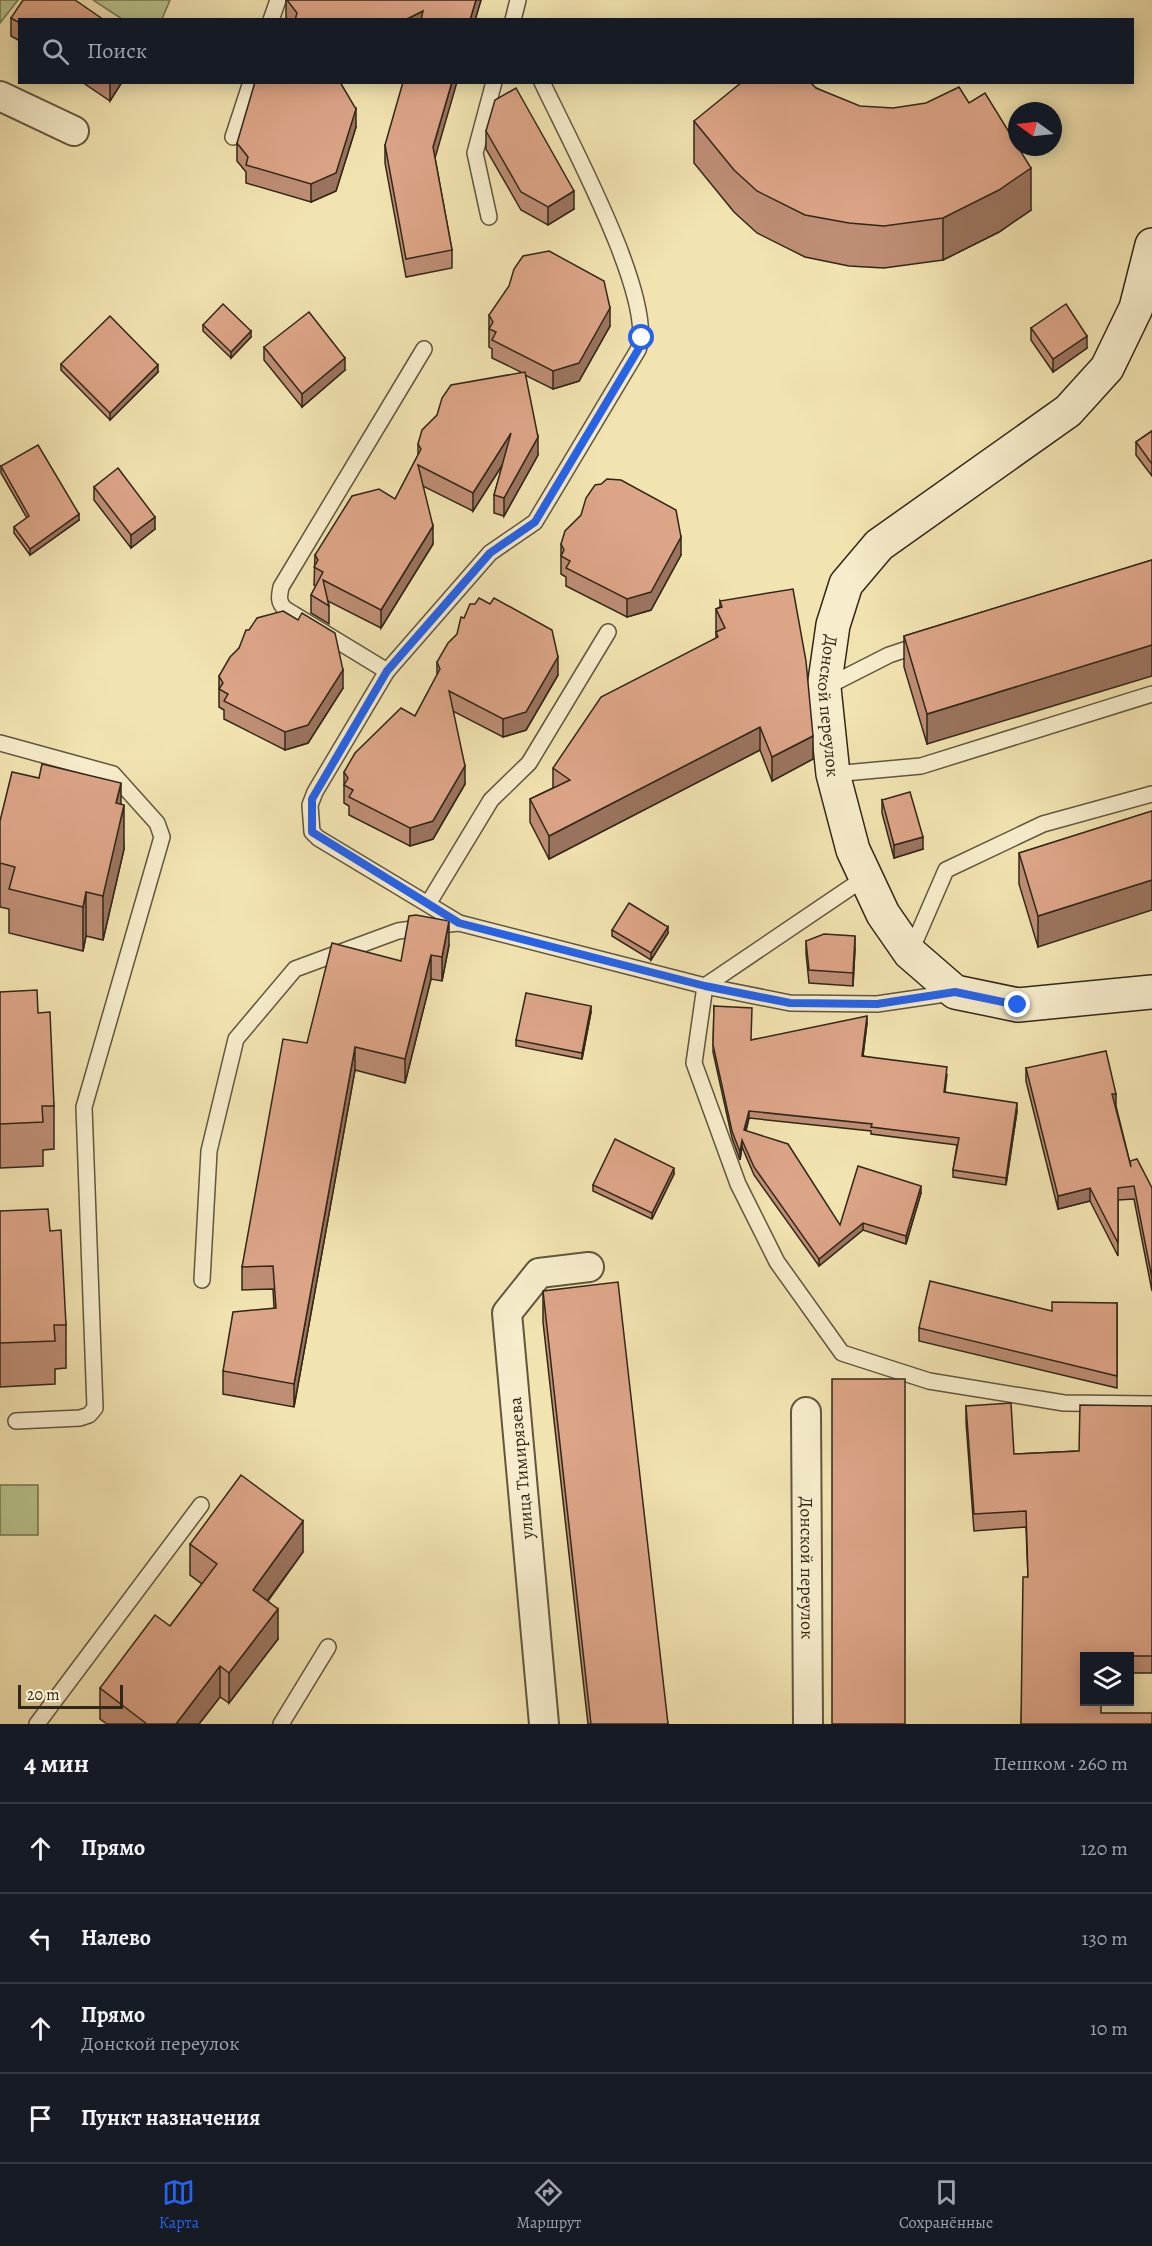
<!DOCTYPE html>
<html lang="ru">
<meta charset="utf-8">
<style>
:root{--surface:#171b24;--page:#20242c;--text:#f1f3f6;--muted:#9ea1a6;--line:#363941;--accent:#2563eb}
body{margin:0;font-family:Alegreya,serif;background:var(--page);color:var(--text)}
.controls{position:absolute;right:18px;bottom:18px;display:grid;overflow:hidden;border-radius:0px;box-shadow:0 3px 15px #0003}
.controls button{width:54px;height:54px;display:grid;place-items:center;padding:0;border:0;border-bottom:2px solid var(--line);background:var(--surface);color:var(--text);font:30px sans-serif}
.compass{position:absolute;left:1008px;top:102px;width:54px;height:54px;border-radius:50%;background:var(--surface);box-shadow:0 3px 15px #0003;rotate:285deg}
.scale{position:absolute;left:18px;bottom:15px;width:105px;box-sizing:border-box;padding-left:6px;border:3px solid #312718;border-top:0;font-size:16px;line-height:21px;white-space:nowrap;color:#312718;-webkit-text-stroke:4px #f7edcc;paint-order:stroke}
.stop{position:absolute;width:18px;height:18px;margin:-14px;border:4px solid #2563eb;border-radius:50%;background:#fff}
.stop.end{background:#2563eb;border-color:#fff;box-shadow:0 2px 6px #0008}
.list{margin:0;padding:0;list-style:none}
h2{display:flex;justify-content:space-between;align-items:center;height:78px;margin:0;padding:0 24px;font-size:26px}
h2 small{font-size:20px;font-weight:400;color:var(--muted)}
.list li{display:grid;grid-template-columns:39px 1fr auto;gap:18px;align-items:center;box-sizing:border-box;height:90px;padding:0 24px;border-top:2px solid var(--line)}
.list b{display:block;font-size:22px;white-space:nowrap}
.list p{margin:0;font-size:20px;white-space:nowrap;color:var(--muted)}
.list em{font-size:20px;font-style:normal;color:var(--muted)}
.icon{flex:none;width:33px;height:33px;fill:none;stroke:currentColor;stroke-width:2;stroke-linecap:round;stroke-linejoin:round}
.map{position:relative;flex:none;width:1152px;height:1724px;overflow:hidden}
.search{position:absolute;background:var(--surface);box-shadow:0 3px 15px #0003;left:18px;right:18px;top:18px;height:66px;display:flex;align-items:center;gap:15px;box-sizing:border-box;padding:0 21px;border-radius:0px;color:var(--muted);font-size:22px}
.sheet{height:438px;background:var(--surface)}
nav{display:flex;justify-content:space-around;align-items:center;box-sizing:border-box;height:84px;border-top:2px solid var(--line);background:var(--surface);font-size:16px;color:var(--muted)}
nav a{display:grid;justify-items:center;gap:3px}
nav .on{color:var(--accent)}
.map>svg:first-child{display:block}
.green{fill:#b9c48d;stroke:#757652;stroke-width:1.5}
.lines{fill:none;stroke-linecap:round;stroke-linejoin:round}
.lane-casing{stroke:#61563e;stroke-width:18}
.street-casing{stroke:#61563e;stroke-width:32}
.secondary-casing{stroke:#312718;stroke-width:36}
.lane{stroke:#f7edcc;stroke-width:15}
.street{stroke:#f7edcc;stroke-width:28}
.secondary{stroke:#f7edcc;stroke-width:33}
.wall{fill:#be8e75;stroke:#312718;stroke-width:1.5}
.shaded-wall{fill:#9b745f;stroke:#312718;stroke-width:1.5}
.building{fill:#dda588;stroke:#312718;stroke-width:1.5}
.route{stroke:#2563eb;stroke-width:8}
.labels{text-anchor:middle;stroke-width:6;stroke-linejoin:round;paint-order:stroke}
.street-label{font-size:18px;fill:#312718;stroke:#f7edcc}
</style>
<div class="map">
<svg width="1152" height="1724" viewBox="0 0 1152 1724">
<rect width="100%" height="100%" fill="#f2e4b1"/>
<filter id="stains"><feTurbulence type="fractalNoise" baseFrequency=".00333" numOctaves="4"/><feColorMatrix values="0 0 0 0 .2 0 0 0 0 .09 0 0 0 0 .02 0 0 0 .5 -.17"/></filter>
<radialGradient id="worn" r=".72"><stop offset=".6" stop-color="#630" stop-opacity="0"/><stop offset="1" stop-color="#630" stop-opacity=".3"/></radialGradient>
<g class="green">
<polygon points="0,0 18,0 0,23"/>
<polygon points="93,0 170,0 162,19 122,19"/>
<rect x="0" y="1485" width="38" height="50"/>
</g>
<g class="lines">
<defs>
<g id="lane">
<polyline points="271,20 278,0"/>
<polyline points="513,20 518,0"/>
<polyline points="233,137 251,82"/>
<polyline points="489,217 475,153 494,82"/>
<path d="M387,671L285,609C278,602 279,597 281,587L424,349"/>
<polyline points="824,688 889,655 922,644"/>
<polyline points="0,743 113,774 157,823 162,837 84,1107 95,1408 89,1415 80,1418 16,1421"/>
<polyline points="833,774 921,766 1152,694"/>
<polyline points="866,877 705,986 694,1063 738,1184 777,1262 842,1353 929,1381 1064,1403 1152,1404"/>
<polyline points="428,904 491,800 529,763 608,632"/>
<path d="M459,923L318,838L312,832L310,805L315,792L387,671L490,553L535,522L638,350C657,300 567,136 542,82"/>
<polyline points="449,924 459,923 705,986 790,1003 877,1004 952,993"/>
<polyline points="910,953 946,870 1043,824 1152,794"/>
<polyline points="202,1280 209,1151 236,1039 295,969 398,931 426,927"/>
<polyline points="37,1724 201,1505"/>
<polyline points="281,1724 328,1647"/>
</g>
<g id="street">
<polyline points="0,96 74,131"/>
<path id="s1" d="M806,1412L808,1724"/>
<polyline points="544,1724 507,1313 539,1273 589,1267"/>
</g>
<g id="secondary">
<path id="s2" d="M1152,245L1136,308L1107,368L1068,411L879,545L846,584L833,625L824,688L833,774L853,850L883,914L910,953L955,992L1018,1005L1152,992"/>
</g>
</defs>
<use href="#lane" class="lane-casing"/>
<use href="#street" class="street-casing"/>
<use href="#secondary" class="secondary-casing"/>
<use href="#lane" class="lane"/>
<use href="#street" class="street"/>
<use href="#secondary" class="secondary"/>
</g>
<g class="wall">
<polygon points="286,0 481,0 475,20 288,20 286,17"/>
<polygon points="11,18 20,23 20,41 11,36"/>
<polygon points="82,82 122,82 110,101"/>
<polygon points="816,88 1031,210 999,232 943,260 884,268 849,266 805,257 757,233 734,212 694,163 694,121"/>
<polygon points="356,127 336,191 311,202 246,183 246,172 237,161 237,143"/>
<polygon points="486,131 574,209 548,225 521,210 486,149"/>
<polygon points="385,145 435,158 452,250 452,268 406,277 385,163"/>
<polygon points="489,315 610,326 579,381 553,389 525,375 538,455 504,516 494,513 494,495 503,464 473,511 423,486 433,544 381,628 328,601 329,606 329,624 311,613 311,595 316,586 314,585 315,555 395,499 418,455 418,444 521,372 492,358 492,349 489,347"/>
<polygon points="203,325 251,337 231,358 203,331"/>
<polygon points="1031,328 1087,348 1053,372 1031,340"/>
<polygon points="264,347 345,370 302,407 264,360"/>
<polygon points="61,364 158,372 110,420 61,370"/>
<polygon points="1152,431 1152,476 1136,455 1136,442"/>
<polygon points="1,466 79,520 30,555 14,533 14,527 27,518 1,473"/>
<polygon points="94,487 155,529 131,548 94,500"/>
<polygon points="561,544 681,555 651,610 627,617 566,586 566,577 561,574"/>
<polygon points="1152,560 927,744 904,667 904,636"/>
<polygon points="720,601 813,759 772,781 760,750 549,859 530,822 530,799 553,788 553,768 716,638 716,609 720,607"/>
<polygon points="239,648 343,688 308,743 285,750 224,719 224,710 219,707 219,676"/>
<polygon points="437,662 558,675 526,730 503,737 453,711 465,784 433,839 410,846 349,815 349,806 344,803 344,772 415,716 437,675"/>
<polygon points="882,800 923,849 894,858 882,813"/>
<polygon points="121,804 124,849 103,940 86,936 83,951 9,933 9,909 0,907 0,821"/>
<polygon points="1152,811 1038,947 1019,884 1019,853"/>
<polygon points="612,930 668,933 651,960 612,936"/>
<polygon points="806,941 855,948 853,986 809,983 806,953"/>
<polygon points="449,945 442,981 431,979 405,1083 355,1070 294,1407 223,1394 223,1371 274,1308 273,1289 242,1290 242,1267 307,1043 401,961"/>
<polygon points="0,992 38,1013 54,1106 54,1149 43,1150 43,1166 0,1168"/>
<polygon points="714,1006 751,1040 867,1023 863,1056 947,1074 945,1092 1017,1111 1006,1185 953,1177 953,1170 957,1145 871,1134 871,1131 749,1118 746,1131 840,1225 921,1193 906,1244 863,1230 819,1266 754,1175 742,1147 740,1160 732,1138 713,1052"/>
<polygon points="591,1012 582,1059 516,1046 516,1040"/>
<polygon points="1026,1068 1116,1106 1130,1163 1152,1188 1152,1291 1134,1199 1118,1200 1118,1256 1090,1201 1058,1209 1026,1081"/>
<polygon points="674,1174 652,1219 593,1191 593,1185"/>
<polygon points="0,1211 50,1231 66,1325 66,1368 55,1369 55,1384 0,1387"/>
<polygon points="543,1291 668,1724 588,1724 543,1322"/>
<polygon points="1117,1303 1117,1388 919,1341 919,1328 1052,1311"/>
<polygon points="966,1406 1014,1454 1079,1451 1152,1406 1152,1673 1130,1673 1130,1656 1084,1656 1021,1724 1028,1577 1026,1527 974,1531 966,1422"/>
<polygon points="190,1544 303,1552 268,1601 278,1639 229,1703 220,1697 199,1724 107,1724 100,1719 100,1688 170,1626 202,1584 190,1575"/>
</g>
<g class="shaded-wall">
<polygon points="476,0 481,0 475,20 470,20"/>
<polygon points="423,11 423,20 405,20"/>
<polygon points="110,82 122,82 110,101"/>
<polygon points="452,82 457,82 433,165 433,147"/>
<polygon points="356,109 356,127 336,191 311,202 311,184"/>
<polygon points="1031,168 1031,210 999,232 943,260 943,218"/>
<polygon points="574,191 574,209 548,225 548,207"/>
<polygon points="610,308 610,326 579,381 553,389 553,371"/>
<polygon points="251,331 251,337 231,358 231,352"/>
<polygon points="1087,336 1087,348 1053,372 1053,359"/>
<polygon points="345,358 345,370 302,407 302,394"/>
<polygon points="158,365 158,372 110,420 110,413"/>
<polygon points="511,433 511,451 473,511 473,493"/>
<polygon points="538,437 538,455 504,516 504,498"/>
<polygon points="79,514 79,520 30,555 30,549"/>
<polygon points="155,517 155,529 131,548 131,535"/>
<polygon points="433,526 433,544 381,628 381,610"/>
<polygon points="681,537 681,555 651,610 627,617 627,599"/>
<polygon points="1152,645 1152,676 927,744 927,714"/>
<polygon points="558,657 558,675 526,730 503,737 503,719"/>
<polygon points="343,670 343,688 308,743 285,750 285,732"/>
<polygon points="760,727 760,750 549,859 549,836"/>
<polygon points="813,736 813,759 772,781 772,757"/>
<polygon points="465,766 465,784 433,839 410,846 410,828"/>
<polygon points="121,783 121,818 124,805 124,849 103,940 103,896 116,803"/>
<polygon points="923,837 923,849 894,858 894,845"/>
<polygon points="1152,880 1152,910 1038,947 1038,916"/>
<polygon points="86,892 86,936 83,951 83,907"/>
<polygon points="449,921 449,945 442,981 442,957"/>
<polygon points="668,927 668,933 651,960 651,953"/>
<polygon points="855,936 855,948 853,986 853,973"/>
<polygon points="431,955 431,979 405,1083 405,1059"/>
<polygon points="591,1006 591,1012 582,1059 582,1053"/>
<polygon points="867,1016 867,1023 862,1063 862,1056"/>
<polygon points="355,1047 355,1070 294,1407 294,1384"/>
<polygon points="1112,1094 1116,1094 1116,1106 1112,1107"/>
<polygon points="1017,1103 1017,1111 1006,1185 1006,1178"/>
<polygon points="749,1111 749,1118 744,1137 744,1130"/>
<polygon points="742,1140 742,1147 740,1160 740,1152"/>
<polygon points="674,1168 674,1174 652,1219 652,1213"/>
<polygon points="921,1186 921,1193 906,1244 906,1236"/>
<polygon points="1090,1188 1090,1201 1058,1209 1058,1196"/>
<polygon points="863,1223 863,1230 819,1266 819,1259"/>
<polygon points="303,1521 303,1552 253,1620 253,1590"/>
<polygon points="278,1609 278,1639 229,1703 229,1673"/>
<polygon points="220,1666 220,1697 199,1724 176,1724"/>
</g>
<g class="building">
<polygon points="23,0 75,0 104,20 20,20 20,23 11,18"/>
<polygon points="287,0 476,0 470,20 421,20 423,11 405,20 295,20 297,13"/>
<polygon points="255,82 340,82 356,109 336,173 311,184 246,165 248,157 237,143"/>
<polygon points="403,82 452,82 433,147 452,250 406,259 385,145"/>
<polygon points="742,82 810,82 816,88 860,106 893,108 926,103 959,87 969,103 985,93 1017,145 1017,147 1018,147 1031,168 999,190 943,218 884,226 849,223 805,215 757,191 734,170 694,121"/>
<polygon points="516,88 574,191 548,207 521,192 486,131 495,100"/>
<polygon points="549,251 604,281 610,308 579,363 553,371 492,340 496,332 489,329 493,322 489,315 509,286 514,269 523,256"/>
<polygon points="223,304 251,331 231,352 203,325"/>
<polygon points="1066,304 1087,336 1053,359 1031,328"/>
<polygon points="309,312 345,358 302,394 264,347"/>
<polygon points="110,316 158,365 110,413 61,364"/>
<polygon points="525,372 538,437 504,498 494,495 511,433 473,493 418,465 433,526 381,610 323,580 329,606 311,595 323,572 314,567 318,560 315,555 352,496 379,489 395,499 421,449 418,444 422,430 437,415 442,398 451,385"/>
<polygon points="1152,431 1152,464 1136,442"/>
<polygon points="38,445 79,514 30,549 14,527 29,516 1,466"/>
<polygon points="118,468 155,517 131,535 94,487"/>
<polygon points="607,479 621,480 676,510 681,537 651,592 627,599 566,568 570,561 561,556 564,550 561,544 565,531 581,515 586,498 595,485 601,484"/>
<polygon points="1152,560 1152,645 927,714 904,636"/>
<polygon points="793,589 806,661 813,736 772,757 760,727 549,836 530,799 570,780 553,768 601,697 718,637 716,632 725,628 716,609 722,607 720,601"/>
<polygon points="479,598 490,604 494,598 552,630 558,657 526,712 503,719 449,691 465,766 433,821 410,828 349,797 353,790 344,785 348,778 344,772 355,753 401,708 415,716 440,669 437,662 448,643 457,634 461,617 464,618 470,604 475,604"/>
<polygon points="283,611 298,620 302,613 335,633 343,670 308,725 285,732 224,701 228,694 219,689 223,683 219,676 230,657 239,648 246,630 249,630 257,618"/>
<polygon points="42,764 121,783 116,803 124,805 103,896 86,892 83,907 9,889 15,867 0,863 0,821 12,772 39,778"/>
<polygon points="910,792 923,837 894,845 882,800"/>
<polygon points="1152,811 1152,880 1038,916 1019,853"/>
<polygon points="629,903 668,927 651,953 612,930"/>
<polygon points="416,915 449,921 442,957 431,955 405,1059 355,1047 294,1384 223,1371 233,1312 276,1308 273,1266 242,1267 283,1039 307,1043 332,943 401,961 409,916"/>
<polygon points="824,934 855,936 853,973 809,970 806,941"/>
<polygon points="37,990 38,1013 50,1012 54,1106 42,1106 43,1122 0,1124 0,992"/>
<polygon points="526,993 591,1006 582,1053 516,1040"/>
<polygon points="714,1006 752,1008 751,1040 867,1016 862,1056 947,1067 944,1092 1017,1103 1006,1178 953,1170 959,1138 871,1127 872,1124 749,1111 744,1130 788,1144 840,1225 858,1166 921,1186 906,1236 863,1223 819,1259 754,1167 742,1140 740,1152 732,1131 713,1045"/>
<polygon points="1106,1051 1116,1094 1112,1094 1131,1167 1130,1161 1137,1159 1152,1188 1152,1278 1134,1186 1118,1188 1118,1243 1090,1188 1058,1196 1026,1068"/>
<polygon points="615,1139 674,1168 652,1213 593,1185"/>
<polygon points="48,1209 50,1231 61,1230 66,1325 54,1325 55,1341 0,1343 0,1211"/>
<polygon points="930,1281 1052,1311 1052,1302 1117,1303 1117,1376 919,1328"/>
<polygon points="618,1282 668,1724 591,1724 543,1291"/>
<rect x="832" y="1379" width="73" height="345"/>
<polygon points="1011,1403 1014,1454 1079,1451 1080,1405 1152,1406 1152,1656 1084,1656 1084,1701 1101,1701 1101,1713 1152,1713 1152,1724 1021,1724 1023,1577 1028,1577 1026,1511 974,1514 966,1406"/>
<polygon points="241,1475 303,1521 253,1590 278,1609 229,1673 220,1666 176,1724 147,1724 100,1688 155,1615 170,1626 217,1564 190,1544"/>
</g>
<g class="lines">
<polyline class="route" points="642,338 638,350 535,522 490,553 387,671 312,799 312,832 459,923 705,986 790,1003 877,1004 955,992 1018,1005"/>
</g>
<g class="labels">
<g class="street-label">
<text dy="6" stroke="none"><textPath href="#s2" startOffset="597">Донской переулок</textPath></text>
<text transform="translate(521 1468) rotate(-95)" y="6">улица Тимирязева</text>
<text dy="6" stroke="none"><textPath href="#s1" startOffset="156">Донской переулок</textPath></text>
</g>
</g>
<rect width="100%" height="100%" filter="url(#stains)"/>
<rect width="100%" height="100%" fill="url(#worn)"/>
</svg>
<div class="controls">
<button><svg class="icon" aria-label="layers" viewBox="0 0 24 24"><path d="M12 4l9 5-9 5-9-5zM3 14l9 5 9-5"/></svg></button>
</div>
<svg class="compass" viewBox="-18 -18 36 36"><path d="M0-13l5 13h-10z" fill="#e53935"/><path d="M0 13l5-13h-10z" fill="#9ea1a6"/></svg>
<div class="scale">20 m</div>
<div class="stop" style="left:642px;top:338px"></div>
<div class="stop end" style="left:1018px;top:1005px"></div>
<div class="search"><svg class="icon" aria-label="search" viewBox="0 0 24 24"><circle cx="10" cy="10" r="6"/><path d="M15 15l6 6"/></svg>Поиск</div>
</div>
<section class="sheet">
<h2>4 мин<small>Пешком · 260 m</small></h2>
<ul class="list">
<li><svg class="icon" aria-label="ahead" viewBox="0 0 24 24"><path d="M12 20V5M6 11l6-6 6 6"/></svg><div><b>Прямо</b></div><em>120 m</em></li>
<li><svg class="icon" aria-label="left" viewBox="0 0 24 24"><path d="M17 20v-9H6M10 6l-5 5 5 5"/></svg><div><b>Налево</b></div><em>130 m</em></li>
<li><svg class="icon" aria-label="ahead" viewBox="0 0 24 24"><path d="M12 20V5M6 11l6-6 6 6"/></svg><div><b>Прямо</b><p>Донской переулок</p></div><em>10 m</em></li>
<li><svg class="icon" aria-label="arrive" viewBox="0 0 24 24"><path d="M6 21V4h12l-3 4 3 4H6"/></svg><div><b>Пункт назначения</b></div></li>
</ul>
</section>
<nav>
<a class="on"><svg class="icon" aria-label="map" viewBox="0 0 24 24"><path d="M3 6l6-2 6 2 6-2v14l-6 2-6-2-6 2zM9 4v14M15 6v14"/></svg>Карта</a>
<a><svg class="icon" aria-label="directions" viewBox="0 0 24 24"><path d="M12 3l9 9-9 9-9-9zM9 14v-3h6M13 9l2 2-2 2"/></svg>Маршрут</a>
<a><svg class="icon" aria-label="saved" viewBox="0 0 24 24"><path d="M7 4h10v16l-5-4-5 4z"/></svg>Сохранённые</a>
</nav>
